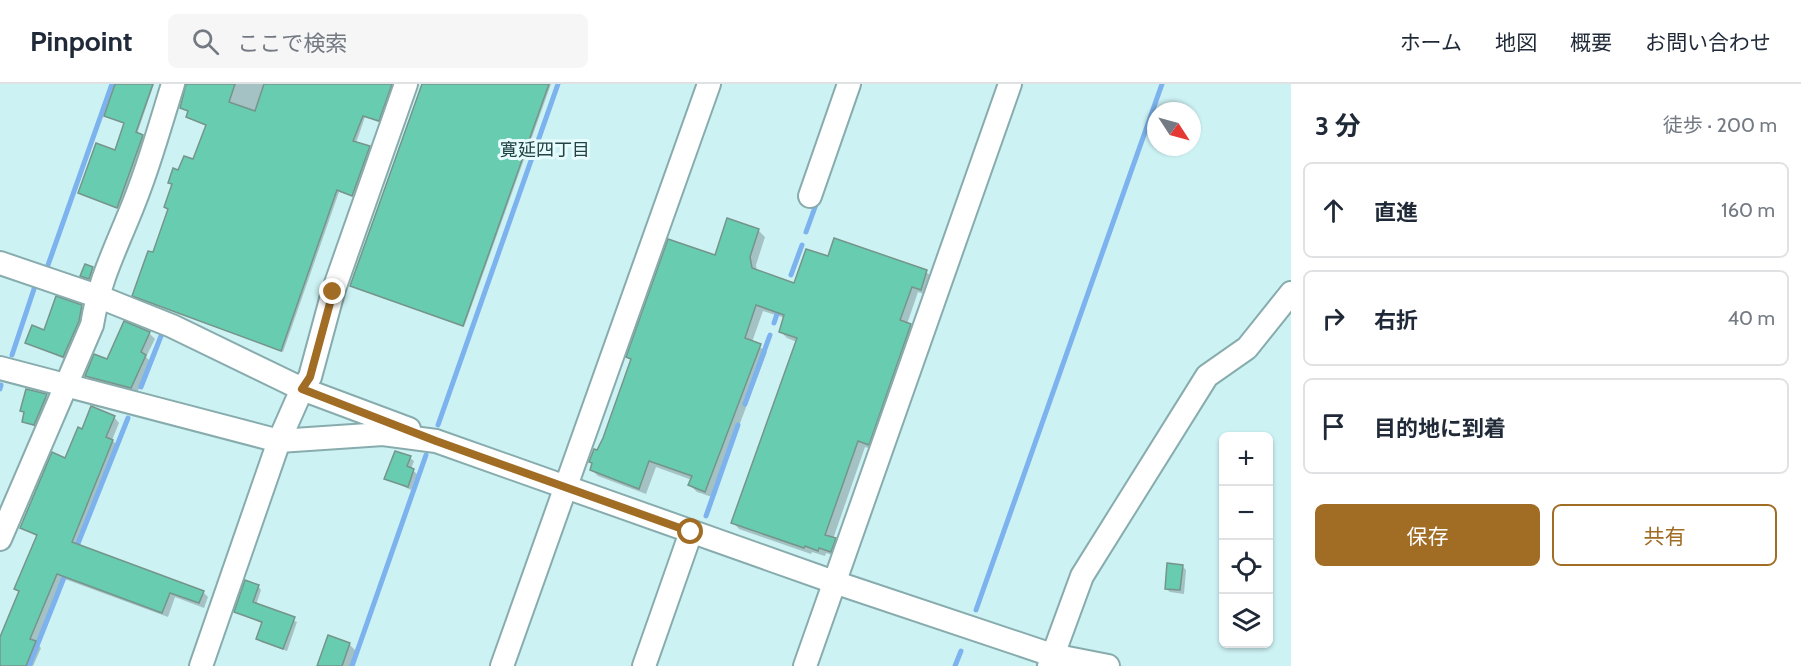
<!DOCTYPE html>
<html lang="ja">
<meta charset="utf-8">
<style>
:root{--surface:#fff;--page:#f6f6f7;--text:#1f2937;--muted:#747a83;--line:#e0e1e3;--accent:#a16d25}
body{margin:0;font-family:Cabin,"Noto Sans JP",sans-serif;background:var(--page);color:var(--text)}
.controls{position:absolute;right:18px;bottom:18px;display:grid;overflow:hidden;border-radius:9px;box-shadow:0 2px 4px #0004}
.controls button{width:54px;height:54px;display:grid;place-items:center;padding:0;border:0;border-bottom:2px solid var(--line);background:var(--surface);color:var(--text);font:30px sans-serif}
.compass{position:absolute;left:1147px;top:18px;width:54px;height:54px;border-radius:50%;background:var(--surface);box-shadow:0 2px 4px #0004;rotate:126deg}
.stop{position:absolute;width:18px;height:18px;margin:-14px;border:4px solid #a16d25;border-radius:50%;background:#fff}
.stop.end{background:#a16d25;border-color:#fff;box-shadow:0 2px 6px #0008}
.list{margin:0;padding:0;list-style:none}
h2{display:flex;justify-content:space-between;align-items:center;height:78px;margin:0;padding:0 24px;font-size:26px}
h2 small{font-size:20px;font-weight:400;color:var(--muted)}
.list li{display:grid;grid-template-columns:39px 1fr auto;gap:18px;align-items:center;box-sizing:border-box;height:96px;margin:0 12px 12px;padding:0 12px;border:2px solid var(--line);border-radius:9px}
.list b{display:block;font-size:22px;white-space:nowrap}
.list em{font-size:20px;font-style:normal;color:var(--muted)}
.actions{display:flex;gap:12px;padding:18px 24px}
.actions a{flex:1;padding:14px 0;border:2px solid var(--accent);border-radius:9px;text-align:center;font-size:21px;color:var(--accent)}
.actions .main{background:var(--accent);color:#fff}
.icon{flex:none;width:33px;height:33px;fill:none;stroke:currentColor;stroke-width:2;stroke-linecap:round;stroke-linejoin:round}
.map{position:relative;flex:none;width:1291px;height:582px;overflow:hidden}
header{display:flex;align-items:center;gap:36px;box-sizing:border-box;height:84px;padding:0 30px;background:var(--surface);border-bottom:2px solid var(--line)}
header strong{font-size:28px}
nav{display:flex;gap:33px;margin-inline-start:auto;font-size:21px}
.search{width:420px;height:54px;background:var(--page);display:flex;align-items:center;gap:15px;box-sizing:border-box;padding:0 21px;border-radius:9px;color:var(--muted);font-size:22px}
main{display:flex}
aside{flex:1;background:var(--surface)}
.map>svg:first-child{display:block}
.shadow{fill:#0003}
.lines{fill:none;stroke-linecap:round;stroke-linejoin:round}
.stream{stroke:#7cb2ed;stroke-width:5}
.building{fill:#68ccb1;stroke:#75958b;stroke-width:1.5}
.minor-casing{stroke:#88acad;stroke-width:26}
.minor{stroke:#fff;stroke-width:22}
.route{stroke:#a16d25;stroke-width:8}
.labels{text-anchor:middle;stroke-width:6;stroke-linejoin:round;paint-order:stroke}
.neighbourhood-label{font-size:18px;fill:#234345;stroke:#e6fcfd}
</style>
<header>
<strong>Pinpoint</strong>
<div class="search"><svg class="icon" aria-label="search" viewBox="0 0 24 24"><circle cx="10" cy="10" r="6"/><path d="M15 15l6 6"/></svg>ここで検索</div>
<nav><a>ホーム</a><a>地図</a><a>概要</a><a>お問い合わせ</a></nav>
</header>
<main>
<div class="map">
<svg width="1291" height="582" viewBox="0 0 1291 582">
<rect width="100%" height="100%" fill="#cdf2f4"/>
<g class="shadow">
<polygon points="116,0 154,0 137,50 144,54 119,124 80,109 116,68 126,39"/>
<polygon points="191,0 395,0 381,39 365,33 356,59 371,66 355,113 339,108 283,268 136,214 170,126 173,102 170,99 194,77 207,42 190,35 188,33 190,28 183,24"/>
<polygon points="424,0 551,0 464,243 353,203"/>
<polygon points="728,136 759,147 765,153 756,181 757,188 795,201 829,174 926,188 933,194 927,211 918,208 907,240 917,248 875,366 865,363 833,455 842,462 838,473 826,469 825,472 812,468 811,470 739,445 733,438 797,258 787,254 780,247 785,234 763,227 752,258 767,268 712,413 697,408 690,401 692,396 656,383 646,410 598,392 591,385 593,380 591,378 604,355 632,276 628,273 716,173"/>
<polygon points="93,184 91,196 83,193"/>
<polygon points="81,223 85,226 82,241 67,276 27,259"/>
<polygon points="149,249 155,255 146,273 151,278 137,309 92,297 87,292"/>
<polygon points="27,307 50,315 38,344 23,337 25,330 22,326"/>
<polygon points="114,333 119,339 112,356 118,362 77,461 203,508 208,513 204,524 175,513 168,533 62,494 36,559 41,564 33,582 0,582 0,557 20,509 16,505 38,453 21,443 82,347"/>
<polygon points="410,374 414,377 411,385 417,390 411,406 386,394"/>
<polygon points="1182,482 1186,486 1184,510 1170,508 1166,505"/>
<polygon points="258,502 261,506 256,521 297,538 287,567 261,558 257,554 263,540 236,527"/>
<polygon points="349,560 356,567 351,582 318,582"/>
</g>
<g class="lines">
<g class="stream">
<polyline points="806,148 818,115"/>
<polyline points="48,181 112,0"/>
<polyline points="791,191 802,161"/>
<polyline points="774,239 779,224"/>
<polyline points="12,271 35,202"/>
<polyline points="141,303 161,252"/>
<polyline points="0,305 1,301"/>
<polyline points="745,320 770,251"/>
<polyline points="438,341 558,0"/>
<polyline points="706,432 738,341"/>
<polyline points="75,467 128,334"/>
<polyline points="976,526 1162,0"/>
<polyline points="29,582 67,486"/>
<polyline points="352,582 426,371"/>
<polyline points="955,582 961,567"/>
</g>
</g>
<g class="building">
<polygon points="115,0 153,0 136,48 143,51 117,124 78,109 96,59 115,66 124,39 104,32"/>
<polygon points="186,0 235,0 229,18 255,27 264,0 392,0 379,37 363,32 353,57 370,62 352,112 337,106 281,267 132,212 148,167 153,168 168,125 164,123 172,100 168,99 173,84 178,86 184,72 193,75 206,41 186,33 188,27 180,24"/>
<polygon points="422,0 549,0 463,242 350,202"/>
<polygon points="727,134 759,145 750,173 752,184 794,199 806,165 828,172 834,154 927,186 921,206 912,203 900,236 911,240 869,361 858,357 825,451 836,454 831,468 819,464 818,467 805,462 804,464 731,439 797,254 779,248 784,231 756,221 745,254 761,260 705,408 688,401 692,392 649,377 639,405 590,386 592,379 589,378 594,365 597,366 603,354 631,275 626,273 668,155 715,171"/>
<polygon points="85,180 93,183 89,195 80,192"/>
<polygon points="56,212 82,221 79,237 63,273 25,259 32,241 44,246"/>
<polygon points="124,237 150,248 141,268 146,271 131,304 85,292 94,270 107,275"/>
<polygon points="26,305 47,310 34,341 22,338 24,328 20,327"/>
<polygon points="91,322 115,332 106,353 113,356 72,458 204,507 199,519 170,509 162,529 57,490 30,555 36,557 26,582 0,582 0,553 19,507 14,505 37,451 20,444 52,368 65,374 78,343 82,345"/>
<polygon points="395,367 411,372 407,382 414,385 408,403 384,395"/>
<polygon points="1167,479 1183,481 1180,506 1165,505"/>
<polygon points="245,496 259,501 253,518 295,533 283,565 256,555 262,538 234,528"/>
<polygon points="328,551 350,559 342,582 317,582"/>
</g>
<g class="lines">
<defs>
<g id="minor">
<polyline points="810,112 849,0"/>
<polyline points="0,179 97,212 172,242 302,305 409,345"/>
<polyline points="0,284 279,357 383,350 436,357 834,498 1052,571 1108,582"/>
<path d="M0,455L92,241C99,199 111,175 127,136C146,92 159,45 173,0"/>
<polyline points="201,582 279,357 302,305 310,293 333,208 406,0"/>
<polyline points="502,582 709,0"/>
<polyline points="644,582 691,448"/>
<polyline points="805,582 1010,0"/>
<polyline points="1049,582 1082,492 1207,292 1247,264 1291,209"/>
</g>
</defs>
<use href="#minor" class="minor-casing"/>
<use href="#minor" class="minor"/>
</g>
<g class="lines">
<polyline class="route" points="333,208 310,293 302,305 436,357 691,448"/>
</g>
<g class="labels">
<g class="neighbourhood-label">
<text x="545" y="72">寛延四丁目</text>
</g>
</g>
</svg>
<div class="controls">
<button>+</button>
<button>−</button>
<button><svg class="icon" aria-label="locate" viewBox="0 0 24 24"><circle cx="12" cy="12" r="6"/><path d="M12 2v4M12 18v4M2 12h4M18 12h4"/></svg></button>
<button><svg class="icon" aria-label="layers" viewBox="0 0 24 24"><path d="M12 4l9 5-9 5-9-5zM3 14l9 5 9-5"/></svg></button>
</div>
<svg class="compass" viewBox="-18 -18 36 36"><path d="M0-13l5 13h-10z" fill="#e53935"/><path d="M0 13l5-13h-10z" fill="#747a83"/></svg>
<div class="stop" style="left:691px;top:448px"></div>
<div class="stop end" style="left:333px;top:208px"></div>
</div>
<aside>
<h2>3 分<small>徒歩 · 200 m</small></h2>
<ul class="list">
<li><svg class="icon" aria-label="ahead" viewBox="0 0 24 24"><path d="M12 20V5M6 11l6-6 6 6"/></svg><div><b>直進</b></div><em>160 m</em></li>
<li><svg class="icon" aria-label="right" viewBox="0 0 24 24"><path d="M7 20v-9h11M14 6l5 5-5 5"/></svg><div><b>右折</b></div><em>40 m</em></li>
<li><svg class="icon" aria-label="arrive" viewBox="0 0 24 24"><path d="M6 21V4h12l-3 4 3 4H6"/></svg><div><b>目的地に到着</b></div></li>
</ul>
<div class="actions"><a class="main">保存</a><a>共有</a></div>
</aside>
</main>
